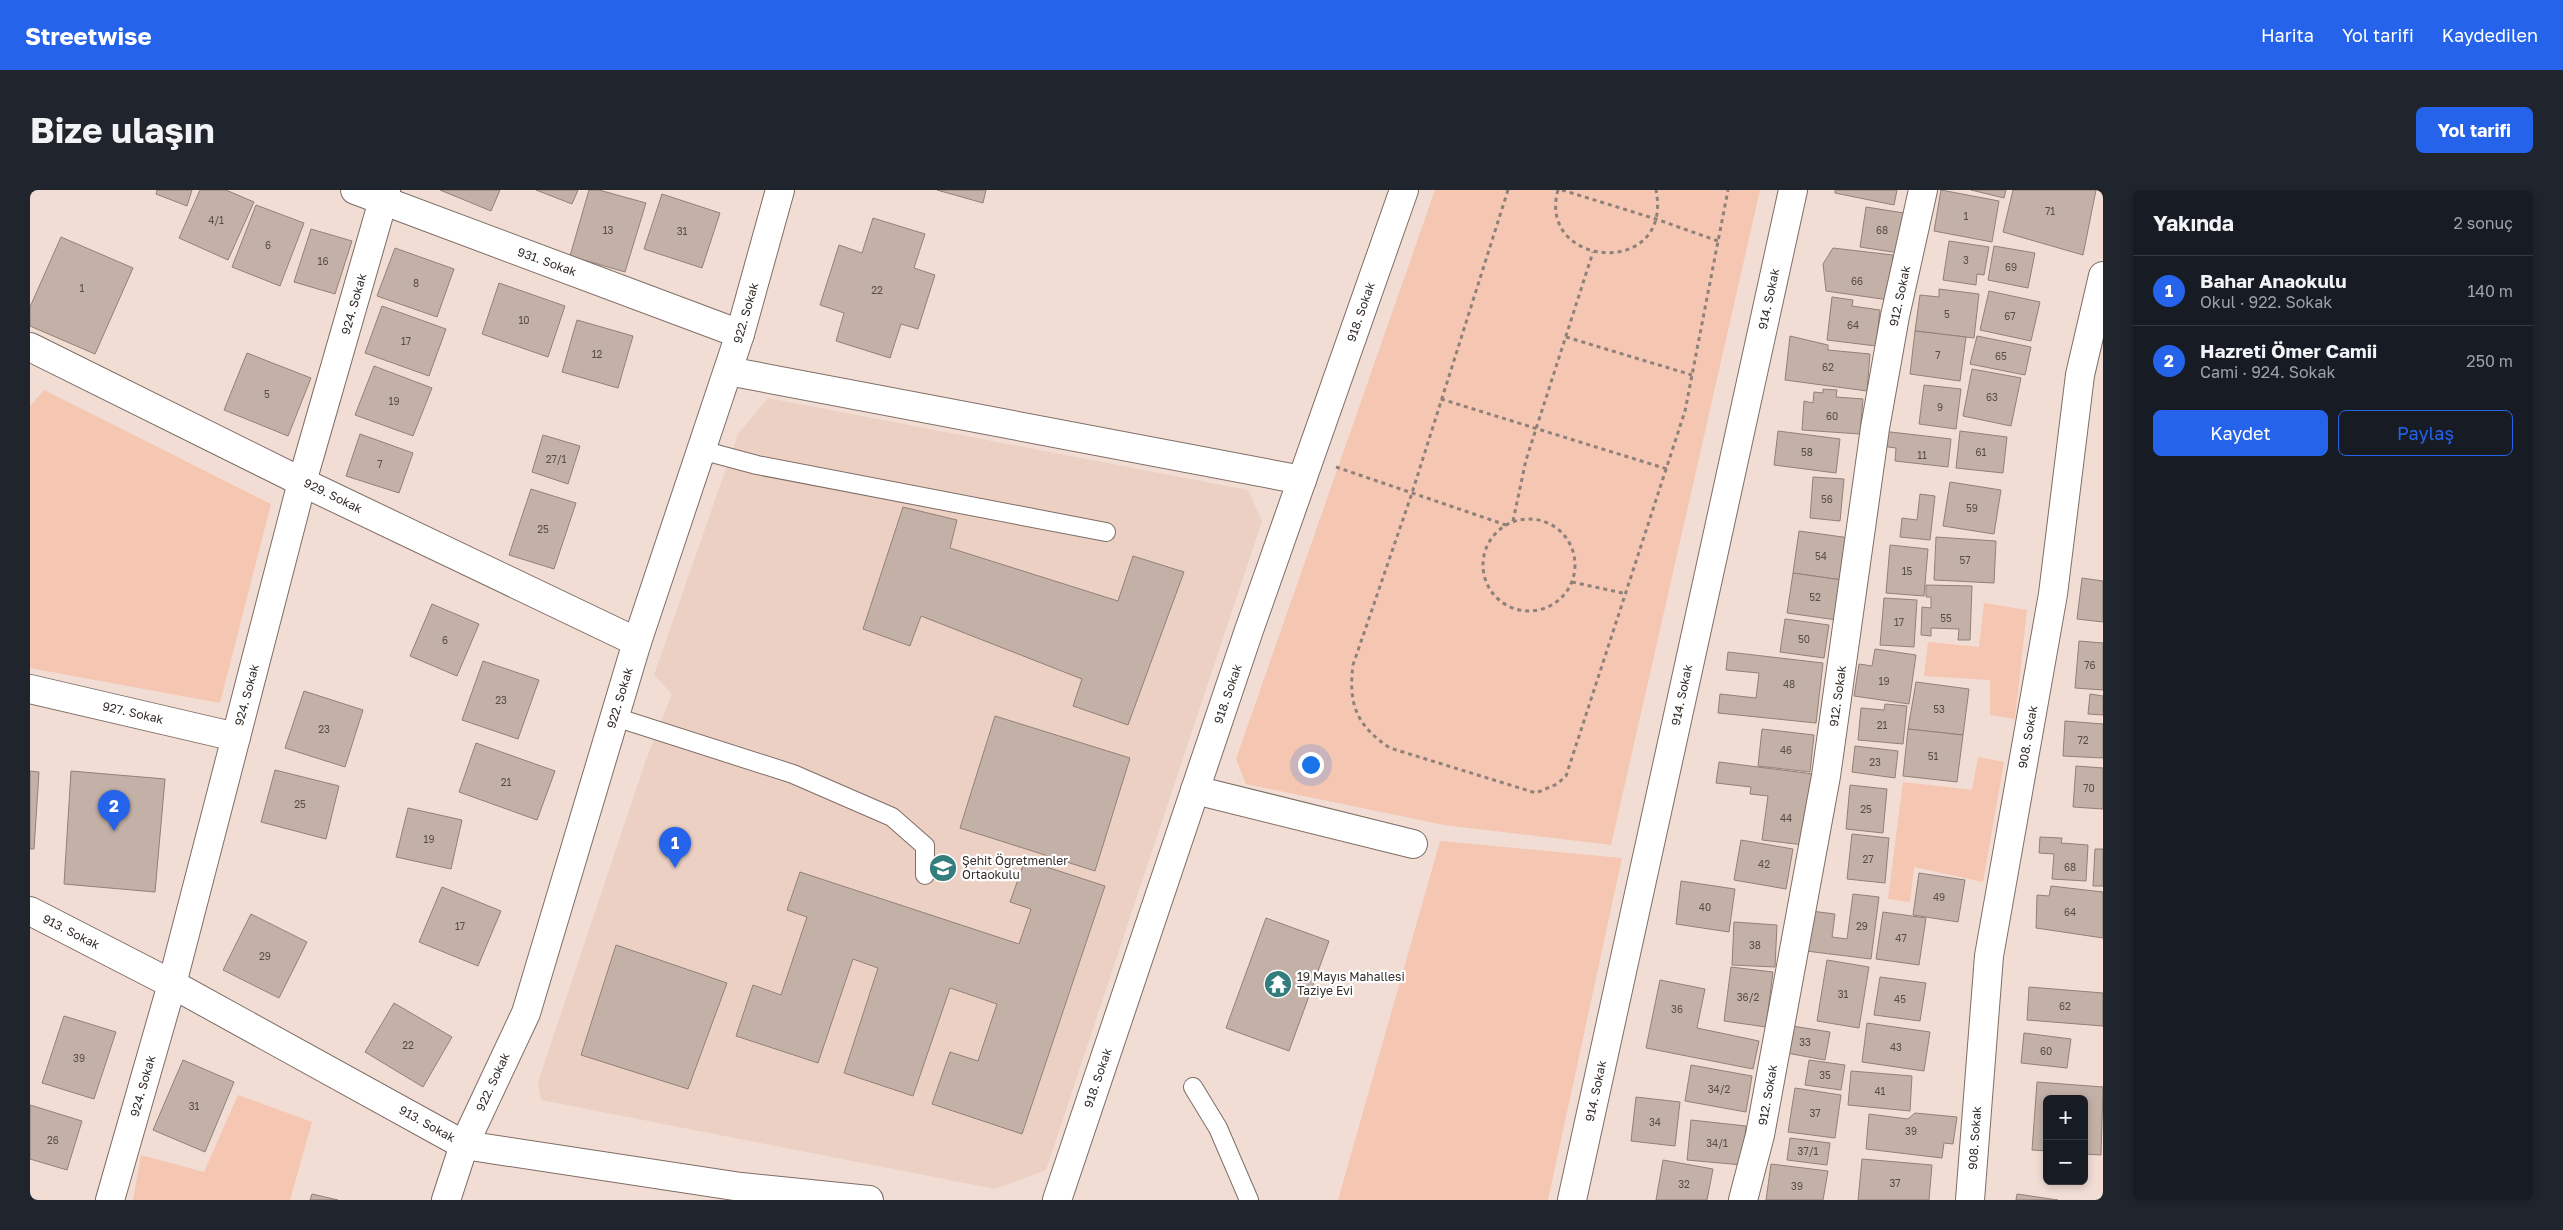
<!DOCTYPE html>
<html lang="tr">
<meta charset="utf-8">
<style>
:root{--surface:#171b24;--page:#20242c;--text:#f1f3f6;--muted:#9ea1a6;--line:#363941;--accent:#2563eb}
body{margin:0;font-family:"Golos Text",sans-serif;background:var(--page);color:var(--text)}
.controls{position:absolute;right:15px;bottom:15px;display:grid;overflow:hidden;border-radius:8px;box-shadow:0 2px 8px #0003}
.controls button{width:45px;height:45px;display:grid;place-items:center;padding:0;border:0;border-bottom:1px solid var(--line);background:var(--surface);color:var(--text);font:25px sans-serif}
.you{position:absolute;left:1280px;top:574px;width:18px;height:18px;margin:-12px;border:4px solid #fff;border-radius:50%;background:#1a73e8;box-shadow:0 0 0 8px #1a73e833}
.badge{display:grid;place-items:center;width:32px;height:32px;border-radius:50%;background:var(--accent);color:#fff;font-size:16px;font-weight:700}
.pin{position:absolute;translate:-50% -41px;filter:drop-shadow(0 1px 2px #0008)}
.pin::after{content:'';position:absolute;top:26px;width:18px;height:15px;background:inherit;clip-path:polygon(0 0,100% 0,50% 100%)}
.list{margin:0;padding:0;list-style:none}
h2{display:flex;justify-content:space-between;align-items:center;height:65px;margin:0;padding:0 20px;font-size:21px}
h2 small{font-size:16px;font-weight:400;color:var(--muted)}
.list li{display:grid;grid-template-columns:32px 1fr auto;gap:15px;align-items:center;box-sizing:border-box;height:70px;padding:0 20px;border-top:1px solid var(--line)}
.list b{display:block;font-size:19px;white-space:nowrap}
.list p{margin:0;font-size:16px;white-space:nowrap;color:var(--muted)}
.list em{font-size:16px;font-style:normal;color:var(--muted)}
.actions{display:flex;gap:10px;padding:15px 20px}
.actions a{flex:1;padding:11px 0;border:1px solid var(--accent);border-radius:8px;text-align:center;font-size:18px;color:var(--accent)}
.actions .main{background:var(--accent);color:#fff}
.map{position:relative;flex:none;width:2073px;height:1010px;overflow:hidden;border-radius:8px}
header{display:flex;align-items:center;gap:30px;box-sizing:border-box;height:70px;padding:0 25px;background:var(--accent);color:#fff}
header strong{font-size:24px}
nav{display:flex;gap:28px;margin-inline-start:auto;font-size:18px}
.intro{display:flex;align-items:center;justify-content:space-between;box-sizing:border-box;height:120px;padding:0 30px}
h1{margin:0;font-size:35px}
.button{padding:12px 22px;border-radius:8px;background:var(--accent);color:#fff;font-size:18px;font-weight:700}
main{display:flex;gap:30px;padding:0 30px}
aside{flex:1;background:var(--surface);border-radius:8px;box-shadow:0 2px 8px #0003}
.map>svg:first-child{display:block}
.built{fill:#ecd0c4}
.green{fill:#f5c6b1}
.building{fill:#c3b0a7;stroke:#928078}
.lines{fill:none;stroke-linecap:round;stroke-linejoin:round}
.lane-casing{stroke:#7f6d65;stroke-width:20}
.street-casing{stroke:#7f6d65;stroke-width:30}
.path{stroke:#8e817a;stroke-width:3;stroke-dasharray:4 4;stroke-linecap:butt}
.lane{stroke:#fff;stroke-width:18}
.street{stroke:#fff;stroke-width:28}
.labels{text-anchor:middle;stroke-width:4.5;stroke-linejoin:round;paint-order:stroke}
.number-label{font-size:10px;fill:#574d48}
.street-label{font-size:12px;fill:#332c28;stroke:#fff}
.poi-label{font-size:12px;fill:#332c28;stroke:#fff;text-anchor:start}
</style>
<header>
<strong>Streetwise</strong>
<nav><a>Harita</a><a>Yol tarifi</a><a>Kaydedilen</a></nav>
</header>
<div class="intro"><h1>Bize ulaşın</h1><a class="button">Yol tarifi</a></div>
<main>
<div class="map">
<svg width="2073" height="1010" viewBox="0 0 2073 1010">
<rect width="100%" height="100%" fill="#f1ddd4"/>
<polygon class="built" points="738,208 1218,300 1232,331 1016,980 965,999 511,910 508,892 616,570 642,504 624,485 708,244"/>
<g class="green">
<polygon points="1405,0 1730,0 1581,655 1414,635 1216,594 1206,569"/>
<polygon points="14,200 241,314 190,513 0,478 0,216"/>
<polygon points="1954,413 1997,420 1985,529 1960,525 1960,490 1894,486 1898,452 1949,457"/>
<polygon points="1948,567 1974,572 1953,692 1884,677 1880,712 1858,709 1873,592 1942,600"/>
<polygon points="1410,651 1592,668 1518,1010 1308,1010"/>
<polygon points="208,905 282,932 260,1010 103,1010 111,965 174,982"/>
</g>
<g class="building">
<polygon points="127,0 162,0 157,16 126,4"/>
<polygon points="170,0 196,0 224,12 198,70 149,48"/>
<polygon points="410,0 470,0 461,21"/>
<polygon points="506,0 548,0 542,14"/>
<polygon points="559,0 569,0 616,13 595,82 540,66"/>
<polygon points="907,0 956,0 953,13"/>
<polygon points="1805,0 1867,0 1864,15 1805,3"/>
<polygon points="1911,0 1969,11 1962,52 1904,41"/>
<polygon points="1941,0 1976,0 1974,8"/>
<polygon points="1983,0 2066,0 2053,65 1973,42"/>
<polygon points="632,4 690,23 672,78 614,59"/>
<polygon points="226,15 274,33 250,96 202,77"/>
<polygon points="1836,17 1874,23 1869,63 1830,57"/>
<polygon points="843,28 895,44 884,78 905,85 888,139 871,134 860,168 806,151 814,123 790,115 809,55 832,63"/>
<polygon points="281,39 322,51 305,104 264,92"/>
<polygon points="31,47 103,78 65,164 0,136 0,117"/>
<polygon points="1919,51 1959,57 1954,85 1947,84 1946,95 1913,90"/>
<polygon points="1964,56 2005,63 1998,98 1958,90"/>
<polygon points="365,58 424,79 407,127 347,106"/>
<polygon points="1803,58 1863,65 1859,110 1796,101 1793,74"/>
<polygon points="469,93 535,116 518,167 452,144"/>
<polygon points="1909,99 1949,104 1944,148 1885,141 1890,105 1909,107"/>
<polygon points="1959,101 2010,112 2001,151 1950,140"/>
<polygon points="1802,107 1823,110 1822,116 1850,120 1846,156 1797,150"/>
<polygon points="352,116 416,139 399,186 335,163"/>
<polygon points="547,130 603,146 588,198 532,182"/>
<polygon points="1885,141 1936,147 1930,191 1880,184"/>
<polygon points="1760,146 1798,155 1798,160 1840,164 1837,201 1755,190"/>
<polygon points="1947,146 2001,157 1995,185 1940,174"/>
<polygon points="217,163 281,188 258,246 194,220"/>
<polygon points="344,176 402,198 383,246 325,225"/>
<polygon points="1942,179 1991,188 1981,236 1933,226"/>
<polygon points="1894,195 1931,199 1926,239 1889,234"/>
<polygon points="1793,199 1807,200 1806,207 1833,209 1830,244 1772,240 1774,211 1783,213 1784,202 1793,203"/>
<polygon points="1748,241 1810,249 1806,283 1744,275"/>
<polygon points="1852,241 1921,249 1918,277 1865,271 1866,258 1851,256"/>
<polygon points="1930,241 1977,247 1973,283 1926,278"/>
<polygon points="330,244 383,263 369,303 316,286"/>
<polygon points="513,245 550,256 538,294 502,282"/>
<polygon points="1783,287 1814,289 1810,331 1780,328"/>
<polygon points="1920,292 1971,300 1964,344 1913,336"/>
<polygon points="501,299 546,313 524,379 479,365"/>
<polygon points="1890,304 1905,306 1900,350 1870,347 1872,328 1887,330"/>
<polygon points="873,317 927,330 920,358 1088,411 1103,366 1154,382 1098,535 1043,516 1052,489 891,426 880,456 833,439"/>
<polygon points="1769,341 1820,348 1812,390 1763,383"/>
<polygon points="1906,347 1966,351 1964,393 1904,390"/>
<polygon points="1860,355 1898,359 1894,406 1856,403"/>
<polygon points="1763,383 1812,390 1807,430 1757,423"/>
<polygon points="2052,388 2073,391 2073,432 2047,429"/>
<polygon points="1896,395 1942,396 1940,450 1928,450 1929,439 1901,438 1901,446 1891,445 1892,417 1901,418 1901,407 1896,407"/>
<polygon points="1854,408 1887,410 1884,457 1850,455"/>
<polygon points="402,414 449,434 427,486 380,466"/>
<polygon points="1755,429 1799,435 1794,468 1750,462"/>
<polygon points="2049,451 2073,453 2073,500 2045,498"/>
<polygon points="1845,459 1886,465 1879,514 1824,506 1829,474 1842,476"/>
<polygon points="1698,462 1793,473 1786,533 1688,523 1690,504 1726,508 1729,483 1696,480"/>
<polygon points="453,471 509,490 488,549 432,530"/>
<polygon points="1886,492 1939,499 1933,545 1878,539"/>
<polygon points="274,501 333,520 315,577 255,558"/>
<polygon points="2060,504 2073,506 2073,525 2058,524"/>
<polygon points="1855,514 1877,516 1873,554 1828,550 1831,518 1854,520"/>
<polygon points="965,526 1100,568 1065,681 930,638"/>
<polygon points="2035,531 2073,534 2073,568 2033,566"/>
<polygon points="1732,539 1784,545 1780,582 1728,576"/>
<polygon points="1878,539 1933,545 1927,592 1873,586"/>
<polygon points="446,553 525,581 507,630 429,602"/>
<polygon points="1825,556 1868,561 1865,588 1822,582"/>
<polygon points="1689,572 1783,584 1774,655 1732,650 1738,606 1720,604 1721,597 1686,593"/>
<polygon points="2046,576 2073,578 2073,619 2043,617"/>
<polygon points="245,580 309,596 296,649 231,632"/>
<polygon points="0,581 9,582 4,659 0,659"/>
<polygon points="41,581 135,589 125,702 34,694"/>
<polygon points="1820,595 1857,599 1853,643 1816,639"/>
<polygon points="378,618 432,630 421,679 366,667"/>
<polygon points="1822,644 1859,648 1855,693 1817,689"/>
<polygon points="2010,647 2032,648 2031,653 2058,655 2056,691 2022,689 2024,664 2009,663"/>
<polygon points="1711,650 1763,659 1756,699 1704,690"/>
<polygon points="2065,659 2073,659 2073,696 2063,696"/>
<polygon points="995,670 1075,696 992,944 902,914 920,862 948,871 967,814 920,798 883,906 814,883 848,778 823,769 788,873 706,846 723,795 751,805 777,727 757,720 770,682 989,754 1001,719 980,712"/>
<polygon points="1889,683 1935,690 1928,732 1883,725"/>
<polygon points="1651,691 1705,699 1699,742 1646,734"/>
<polygon points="2021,696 2073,702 2073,748 2006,738 2007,705 2019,706"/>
<polygon points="412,697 471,721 448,776 389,752"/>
<polygon points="1823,704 1849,707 1841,769 1776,761 1781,721 1805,724 1802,747 1817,749"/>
<polygon points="1853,722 1896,728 1889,775 1846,769"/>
<polygon points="221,724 277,752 249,808 193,780"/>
<polygon points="1236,728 1299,751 1259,861 1196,838"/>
<polygon points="1704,732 1747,735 1745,777 1702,775"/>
<polygon points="586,755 697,793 658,899 551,865"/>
<polygon points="1797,770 1839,777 1829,838 1787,831"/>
<polygon points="1701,777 1743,782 1736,837 1694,831"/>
<polygon points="1850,787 1896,793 1890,831 1844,825"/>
<polygon points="1630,790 1675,799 1667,838 1729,851 1723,879 1616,858"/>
<polygon points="1999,797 2073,803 2073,836 1997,830"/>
<polygon points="364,813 422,847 393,897 335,862"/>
<polygon points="34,826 86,842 64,909 12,893"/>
<polygon points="1837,833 1900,842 1894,881 1832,872"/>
<polygon points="1756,835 1800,842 1795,870 1751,862"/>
<polygon points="1994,843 2041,849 2037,878 1991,873"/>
<polygon points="153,870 204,892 175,962 123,940"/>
<polygon points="1779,870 1815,875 1811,900 1775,895"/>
<polygon points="1661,875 1722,886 1716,922 1655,911"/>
<polygon points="1821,881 1882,886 1880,921 1818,915"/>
<polygon points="2007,892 2073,897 2071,965 2054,964 2054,909 2017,909 2017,961 2002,960"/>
<polygon points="1765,898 1811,905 1805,948 1758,942"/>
<polygon points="1606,907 1650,912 1645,956 1601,951"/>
<polygon points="0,915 52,931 37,980 0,969"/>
<polygon points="1885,923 1927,927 1923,954 1914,953 1912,968 1836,959 1839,924 1878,929"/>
<polygon points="1661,930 1716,936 1712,975 1657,970"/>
<polygon points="1760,948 1800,953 1797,975 1757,970"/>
<polygon points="1832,969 1902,975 1899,1010 1828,1010"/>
<polygon points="1633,970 1683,979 1677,1010 1626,1010"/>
<polygon points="1741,974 1798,981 1793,1010 1736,1010"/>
<polygon points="282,1004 308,1010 280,1010"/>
<polygon points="1987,1004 2028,1010 1986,1010"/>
</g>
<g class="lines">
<defs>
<g id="lane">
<polyline points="671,260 727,275 1076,342"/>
<polyline points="585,527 763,584 862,627 895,656 895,685"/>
<polyline points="1163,897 1188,938 1219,1010"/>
</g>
<g id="street">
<polyline points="325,0 710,144"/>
<polyline points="0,157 272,292 607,452"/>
<polyline points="698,181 1272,290"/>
<polyline points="0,499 206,547"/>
<polyline points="1165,600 1383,654"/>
<polyline points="0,721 142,794 434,955 711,997 839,1010"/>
<polyline points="80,1010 142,794 272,292 356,0"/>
<polyline points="416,1010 434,955 496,823 607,452 710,144 750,0"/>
<polyline points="1027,1010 1218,443 1374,0"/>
<polyline points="1542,1010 1763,0"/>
<polyline points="1713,1010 1730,945 1796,586 1845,238 1865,126 1893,0"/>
<polyline points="1940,1010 1959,766 2023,404 2050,185 2073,86"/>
</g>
</defs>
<use href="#lane" class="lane-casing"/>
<use href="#street" class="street-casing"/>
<g class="path">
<path d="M1478,0L1382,303L1323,475C1318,515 1327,536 1360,558L1506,603L1527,594L1536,586L1655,221L1698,0"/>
<path d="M1528,0C1506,78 1644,89 1626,0"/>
<polyline points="1532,0 1626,29 1688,51"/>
<polyline points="1536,147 1662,185"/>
<polyline points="1411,209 1637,279"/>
<polyline points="1306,277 1476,335"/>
<circle cx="1499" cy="375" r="46"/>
<polyline points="1483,331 1496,270 1563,62"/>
<polyline points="1542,392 1597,404"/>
</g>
<use href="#lane" class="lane"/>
<use href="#street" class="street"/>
</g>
<defs>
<symbol id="school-disc" viewBox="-11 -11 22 22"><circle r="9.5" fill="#347d7d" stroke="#fff"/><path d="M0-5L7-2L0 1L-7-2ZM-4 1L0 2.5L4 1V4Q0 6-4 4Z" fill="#fff"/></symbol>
<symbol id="temple-disc" viewBox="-11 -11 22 22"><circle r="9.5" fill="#347d7d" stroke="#fff"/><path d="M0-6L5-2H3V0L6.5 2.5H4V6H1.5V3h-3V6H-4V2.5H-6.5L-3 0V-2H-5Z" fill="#fff"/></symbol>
</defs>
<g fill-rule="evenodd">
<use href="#school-disc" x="897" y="662" width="32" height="32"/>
<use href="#temple-disc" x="1232" y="778" width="32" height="32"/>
</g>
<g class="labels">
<g class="number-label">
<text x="2020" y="25">71</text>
<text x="1936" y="30">1</text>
<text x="186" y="34">4/1</text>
<text x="578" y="44">13</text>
<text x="1852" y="44">68</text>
<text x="652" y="45">31</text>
<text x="238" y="59">6</text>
<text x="1936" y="74">3</text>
<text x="293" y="75">16</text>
<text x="1981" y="81">69</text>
<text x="1827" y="95">66</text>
<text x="386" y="97">8</text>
<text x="52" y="102">1</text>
<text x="847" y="104">22</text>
<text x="1917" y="128">5</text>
<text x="1980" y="130">67</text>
<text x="494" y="134">10</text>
<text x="1823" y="139">64</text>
<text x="376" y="155">17</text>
<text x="567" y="168">12</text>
<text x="1908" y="169">7</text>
<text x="1971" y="170">65</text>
<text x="1798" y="181">62</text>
<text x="237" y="208">5</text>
<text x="1962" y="211">63</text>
<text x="364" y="215">19</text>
<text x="1910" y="221">9</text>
<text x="1802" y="230">60</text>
<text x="1777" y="266">58</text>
<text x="1951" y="266">61</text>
<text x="1892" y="269">11</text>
<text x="526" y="273">27/1</text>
<text x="350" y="278">7</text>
<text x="1797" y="313">56</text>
<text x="1942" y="322">59</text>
<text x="513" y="343">25</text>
<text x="1791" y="370">54</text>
<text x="1935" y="374">57</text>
<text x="1877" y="385">15</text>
<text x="1785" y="411">52</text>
<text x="1916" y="432">55</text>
<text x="1869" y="436">17</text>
<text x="1774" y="453">50</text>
<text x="415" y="454">6</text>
<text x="2060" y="479">76</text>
<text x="1854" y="495">19</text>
<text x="1759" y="498">48</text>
<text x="471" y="514">23</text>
<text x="1909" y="523">53</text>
<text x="1852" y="539">21</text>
<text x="294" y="543">23</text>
<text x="2053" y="554">72</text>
<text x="1756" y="564">46</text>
<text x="1903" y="570">51</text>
<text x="1845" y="576">23</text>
<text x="476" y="596">21</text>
<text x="2059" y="602">70</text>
<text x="270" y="618">25</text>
<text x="1836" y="623">25</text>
<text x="1756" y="632">44</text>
<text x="399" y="653">19</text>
<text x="1838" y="673">27</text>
<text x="1734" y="678">42</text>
<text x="2040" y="681">68</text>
<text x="1909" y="711">49</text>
<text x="1675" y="721">40</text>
<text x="2040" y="726">64</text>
<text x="430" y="740">17</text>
<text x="1832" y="740">29</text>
<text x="1871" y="752">47</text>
<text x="1725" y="759">38</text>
<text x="235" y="770">29</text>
<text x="1813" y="808">31</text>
<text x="1718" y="811">36/2</text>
<text x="1870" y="813">45</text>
<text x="2035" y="820">62</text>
<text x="1647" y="823">36</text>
<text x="1775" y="856">33</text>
<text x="378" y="859">22</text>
<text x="1866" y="861">43</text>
<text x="2016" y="865">60</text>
<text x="49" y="872">39</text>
<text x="1795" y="889">35</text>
<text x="1689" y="903">34/2</text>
<text x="1850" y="905">41</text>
<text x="164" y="920">31</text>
<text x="1785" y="927">37</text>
<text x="1625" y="936">34</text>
<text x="1881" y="945">39</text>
<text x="23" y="954">26</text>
<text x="1687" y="957">34/1</text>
<text x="1778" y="965">37/1</text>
<text x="1865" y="997">37</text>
<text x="1654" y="998">32</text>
<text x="1767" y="1000">39</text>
</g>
<g class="street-label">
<text transform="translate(517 72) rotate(20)" y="4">931. Sokak</text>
<text transform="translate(1870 106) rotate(-78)" y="4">912. Sokak</text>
<text transform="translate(1739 109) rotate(-78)" y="4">914. Sokak</text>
<text transform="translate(324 114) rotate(-74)" y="4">924. Sokak</text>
<text transform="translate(1331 122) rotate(-71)" y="4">918. Sokak</text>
<text transform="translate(716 123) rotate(-74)" y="4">922. Sokak</text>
<text transform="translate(303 306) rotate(26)" y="4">929. Sokak</text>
<text transform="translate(1198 504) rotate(-71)" y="4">918. Sokak</text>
<text transform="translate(217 505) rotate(-75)" y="4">924. Sokak</text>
<text transform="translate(1652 505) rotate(-78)" y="4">914. Sokak</text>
<text transform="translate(1808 506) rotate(-82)" y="4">912. Sokak</text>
<text transform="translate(590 508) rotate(-73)" y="4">922. Sokak</text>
<text transform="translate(103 523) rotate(13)" y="4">927. Sokak</text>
<text transform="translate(1998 547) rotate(-80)" y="4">908. Sokak</text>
<text transform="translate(41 742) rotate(27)" y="4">913. Sokak</text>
<text transform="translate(1068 888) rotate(-71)" y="4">918. Sokak</text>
<text transform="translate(463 892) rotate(-65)" y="4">922. Sokak</text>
<text transform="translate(113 896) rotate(-74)" y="4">924. Sokak</text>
<text transform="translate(1566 901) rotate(-78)" y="4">914. Sokak</text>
<text transform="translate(1738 905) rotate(-80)" y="4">912. Sokak</text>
<text transform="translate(397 934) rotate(29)" y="4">913. Sokak</text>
<text transform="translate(1945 948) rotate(-86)" y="4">908. Sokak</text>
</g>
<g class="poi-label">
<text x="932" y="675">Şehit Öğretmenler<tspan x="932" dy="14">Ortaokulu</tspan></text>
<text x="1267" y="791">19 Mayıs Mahallesi<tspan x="1267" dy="14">Taziye Evi</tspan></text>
</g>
</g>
</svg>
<div class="controls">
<button>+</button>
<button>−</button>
</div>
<div class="you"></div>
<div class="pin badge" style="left:645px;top:678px">1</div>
<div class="pin badge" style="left:84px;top:641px">2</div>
</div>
<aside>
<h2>Yakında<small>2 sonuç</small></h2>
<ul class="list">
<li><span class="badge">1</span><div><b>Bahar Anaokulu</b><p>Okul · 922. Sokak</p></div><em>140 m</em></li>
<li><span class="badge">2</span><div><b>Hazreti Ömer Camii</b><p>Cami · 924. Sokak</p></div><em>250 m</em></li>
</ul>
<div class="actions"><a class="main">Kaydet</a><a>Paylaş</a></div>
</aside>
</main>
